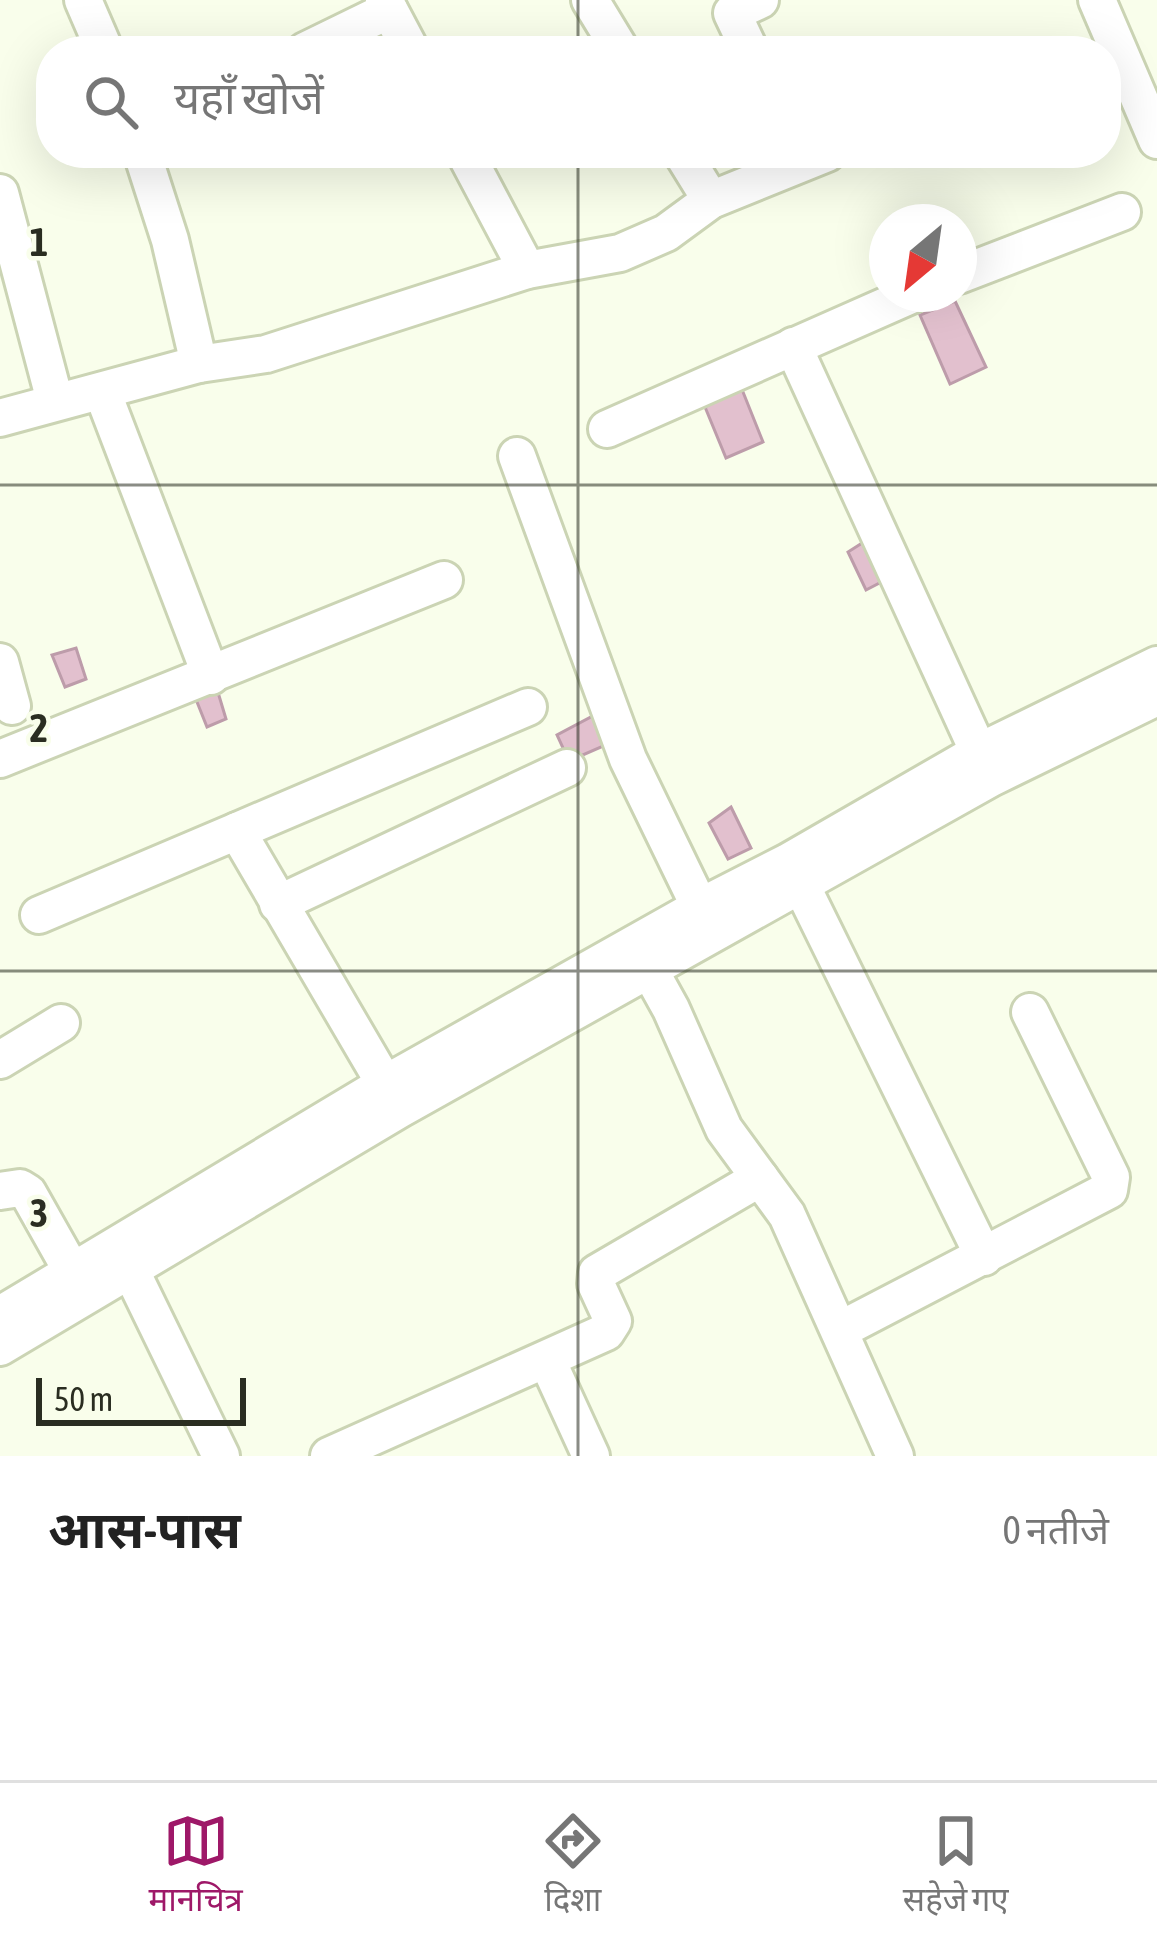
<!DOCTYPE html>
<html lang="hi">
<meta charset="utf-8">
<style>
:root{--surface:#fff;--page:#f6f6f6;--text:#222;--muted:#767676;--line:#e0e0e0;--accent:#9e1868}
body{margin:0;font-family:"Asap Condensed","Noto Sans Devanagari",sans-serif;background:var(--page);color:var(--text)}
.compass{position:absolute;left:869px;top:204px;width:108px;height:108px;border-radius:50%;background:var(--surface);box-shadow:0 12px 48px #0002;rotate:209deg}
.scale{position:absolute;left:36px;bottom:30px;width:210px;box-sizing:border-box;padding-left:12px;border:6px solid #2a2d21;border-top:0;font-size:33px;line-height:42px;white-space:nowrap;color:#2a2d21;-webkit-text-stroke:9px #f9feeb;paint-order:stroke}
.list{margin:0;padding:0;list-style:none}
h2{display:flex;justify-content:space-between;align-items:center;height:156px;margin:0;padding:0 48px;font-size:51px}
h2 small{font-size:39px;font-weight:400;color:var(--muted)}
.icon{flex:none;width:66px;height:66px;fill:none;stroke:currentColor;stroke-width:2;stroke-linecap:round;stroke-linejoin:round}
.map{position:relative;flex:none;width:1157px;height:1456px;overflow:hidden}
.search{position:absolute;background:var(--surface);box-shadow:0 12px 48px #0002;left:36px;right:36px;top:36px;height:132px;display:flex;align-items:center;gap:30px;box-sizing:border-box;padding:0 42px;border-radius:48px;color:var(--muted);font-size:45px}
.sheet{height:324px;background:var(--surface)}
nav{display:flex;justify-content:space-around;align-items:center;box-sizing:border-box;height:168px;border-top:3px solid var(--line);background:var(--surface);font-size:33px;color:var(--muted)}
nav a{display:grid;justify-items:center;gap:6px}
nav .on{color:var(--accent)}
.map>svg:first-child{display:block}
.building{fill:#e2c0ce;stroke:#bd9caa;stroke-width:3}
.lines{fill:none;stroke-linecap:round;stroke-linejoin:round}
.minor-casing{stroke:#cbd4b4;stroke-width:42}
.minor{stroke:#fff;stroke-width:36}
.grid{fill:none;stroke:#2a2d21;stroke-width:3;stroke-opacity:0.55}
.grid-label{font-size:39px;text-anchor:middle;font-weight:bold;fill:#2a2d21;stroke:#f9feeb;stroke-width:9;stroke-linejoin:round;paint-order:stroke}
</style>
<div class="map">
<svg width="1157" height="1456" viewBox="0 0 1157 1456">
<rect width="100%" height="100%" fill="#f9feeb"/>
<g class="building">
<polygon points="955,301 986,367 950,384 920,315"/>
<polygon points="741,387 763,442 726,458 705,407"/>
<polygon points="870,538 887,579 866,590 848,552"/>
<polygon points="76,648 86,679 65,687 52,655"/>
<polygon points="217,689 226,719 207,727 195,697"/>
<polygon points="606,709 615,741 569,761 557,735"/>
<polygon points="731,807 751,848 728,859 709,823"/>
</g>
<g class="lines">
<defs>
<g id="minor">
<polyline points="83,0 105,51"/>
<polyline points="384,0 411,51"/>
<polyline points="590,0 621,51"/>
<polyline points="1097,0 1157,140"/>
<polyline points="305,51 389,10"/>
<polyline points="750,51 732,13 760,0"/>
<polyline points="142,153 170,240 199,364"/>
<polyline points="465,153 527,270"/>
<polyline points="682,153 711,200"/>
<polyline points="0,193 55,401"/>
<polyline points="959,275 1122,212"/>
<polyline points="793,346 987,770"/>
<polyline points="102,391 211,676"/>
<polyline points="0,418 199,364 266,354 527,270 620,253 666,233 711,200 827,153"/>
<polyline points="607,429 913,294"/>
<polyline points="517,456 628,759 710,928"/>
<polyline points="0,662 12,706"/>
<polyline points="0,759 444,580"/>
<polyline points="237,831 528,707"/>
<polyline points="802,887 984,1257"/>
<polyline points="278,904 567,768"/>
<polyline points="39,915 237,831 395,1101"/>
<polyline points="640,953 671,1009 724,1129 787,1215 895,1456"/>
<polyline points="0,1060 61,1023"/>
<polyline points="0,1191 20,1188 28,1193 81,1287"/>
<polyline points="130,1269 221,1456"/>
<polyline points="0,1315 385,1084 698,908 788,862 979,752 1157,665"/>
<polyline points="840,1330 1109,1190 1111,1177 1030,1012"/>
<polyline points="0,1347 400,1109 991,778 1157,697"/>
<polyline points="547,1360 591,1456"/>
<polyline points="329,1456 606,1332 613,1321 596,1284 597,1273 760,1178"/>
</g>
</defs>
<use href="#minor" class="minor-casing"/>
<use href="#minor" class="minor"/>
</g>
<path class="grid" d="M578,0V51M578,153V1456M0,485H1157M0,971H1157"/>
<g class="grid-label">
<text x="39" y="256">1</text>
<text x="39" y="742">2</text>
<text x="39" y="1227">3</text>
</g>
</svg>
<svg class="compass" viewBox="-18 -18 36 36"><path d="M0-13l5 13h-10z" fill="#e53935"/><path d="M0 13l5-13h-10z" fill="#767676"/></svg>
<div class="scale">50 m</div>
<div class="search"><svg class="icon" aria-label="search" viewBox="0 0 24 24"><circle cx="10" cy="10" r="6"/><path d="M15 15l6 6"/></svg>यहाँ खोजें</div>
</div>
<section class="sheet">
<h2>आस-पास<small>0 नतीजे</small></h2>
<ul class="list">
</ul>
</section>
<nav>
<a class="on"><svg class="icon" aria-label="map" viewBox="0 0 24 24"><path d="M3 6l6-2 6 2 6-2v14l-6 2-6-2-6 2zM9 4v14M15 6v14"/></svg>मानचित्र</a>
<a><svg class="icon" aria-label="directions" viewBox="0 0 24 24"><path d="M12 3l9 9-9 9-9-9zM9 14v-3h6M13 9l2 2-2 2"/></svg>दिशा</a>
<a><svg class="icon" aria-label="saved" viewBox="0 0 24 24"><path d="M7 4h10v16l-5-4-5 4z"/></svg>सहेजे गए</a>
</nav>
